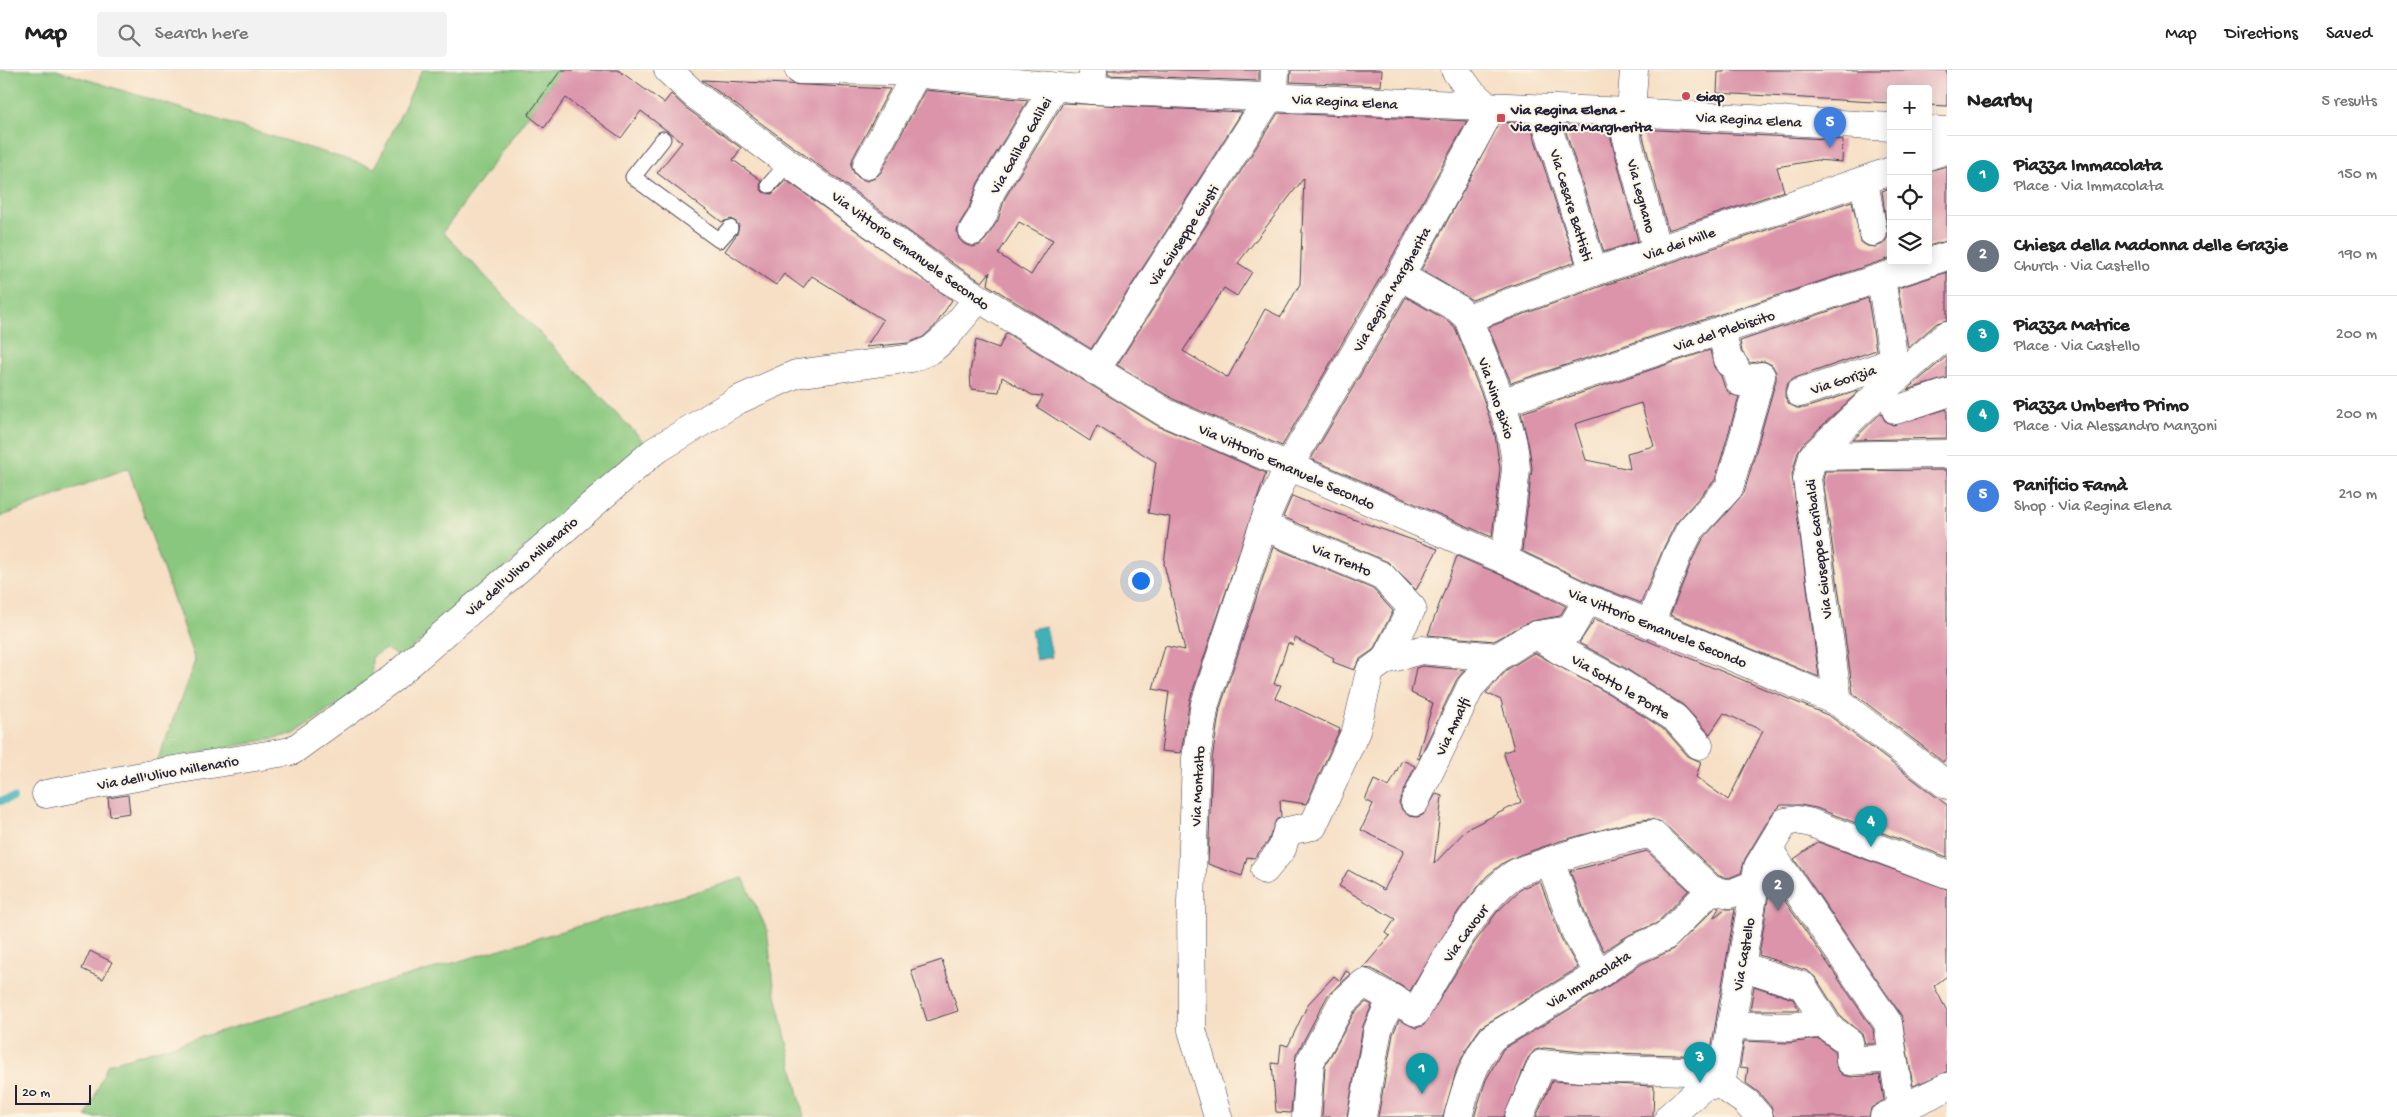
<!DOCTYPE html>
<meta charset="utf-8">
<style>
:root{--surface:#fff;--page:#f2f2f2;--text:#222;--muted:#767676;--line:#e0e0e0;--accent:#2563eb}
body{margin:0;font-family:"Gochi Hand",sans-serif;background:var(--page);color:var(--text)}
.controls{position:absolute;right:15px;top:15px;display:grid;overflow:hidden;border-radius:5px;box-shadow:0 2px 12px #0003}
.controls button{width:45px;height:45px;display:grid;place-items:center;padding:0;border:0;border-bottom:1px solid var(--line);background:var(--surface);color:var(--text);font:25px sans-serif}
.scale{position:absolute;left:15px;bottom:12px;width:76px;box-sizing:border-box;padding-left:5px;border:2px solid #22223b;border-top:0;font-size:14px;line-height:18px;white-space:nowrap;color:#22223b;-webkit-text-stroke:4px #fcf5e5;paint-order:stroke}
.you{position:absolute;left:1140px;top:510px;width:18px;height:18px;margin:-12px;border:4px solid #fff;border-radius:50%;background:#1a73e8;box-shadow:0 0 0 8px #1a73e833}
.badge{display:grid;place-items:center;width:32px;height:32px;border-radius:50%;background:var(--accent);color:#fff;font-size:16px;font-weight:700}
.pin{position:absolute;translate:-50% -41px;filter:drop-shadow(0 1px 2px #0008)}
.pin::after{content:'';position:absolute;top:26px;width:18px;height:15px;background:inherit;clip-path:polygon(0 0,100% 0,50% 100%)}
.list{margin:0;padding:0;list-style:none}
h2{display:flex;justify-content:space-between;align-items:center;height:65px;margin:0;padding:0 20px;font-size:21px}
h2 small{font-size:16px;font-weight:400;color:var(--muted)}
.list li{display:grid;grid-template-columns:32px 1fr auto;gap:15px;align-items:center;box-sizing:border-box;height:80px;padding:0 20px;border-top:1px solid var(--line)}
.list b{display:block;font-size:19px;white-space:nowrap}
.list p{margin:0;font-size:16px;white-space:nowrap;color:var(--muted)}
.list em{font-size:16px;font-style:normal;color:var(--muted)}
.icon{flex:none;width:28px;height:28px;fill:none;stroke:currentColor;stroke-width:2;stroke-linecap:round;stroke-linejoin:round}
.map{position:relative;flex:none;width:1947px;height:1047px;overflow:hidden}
header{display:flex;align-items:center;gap:30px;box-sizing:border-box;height:70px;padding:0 25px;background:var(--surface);border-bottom:1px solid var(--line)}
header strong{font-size:24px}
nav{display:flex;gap:28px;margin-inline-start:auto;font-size:18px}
.search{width:350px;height:45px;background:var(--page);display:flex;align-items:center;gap:12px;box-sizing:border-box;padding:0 18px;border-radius:5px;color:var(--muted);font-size:19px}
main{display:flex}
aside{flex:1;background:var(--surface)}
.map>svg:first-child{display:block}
.green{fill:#89c77e;stroke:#56745c}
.water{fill:#41b1b8;stroke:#326a7a}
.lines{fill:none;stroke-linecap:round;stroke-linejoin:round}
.stream{stroke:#41b1b8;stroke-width:8}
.building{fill:#db94aa;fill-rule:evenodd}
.lane-casing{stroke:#423e50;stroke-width:17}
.street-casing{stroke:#423e50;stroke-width:29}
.secondary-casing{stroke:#423e50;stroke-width:29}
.lane{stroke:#fff;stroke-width:15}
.street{stroke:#fff;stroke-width:28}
.secondary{stroke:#fff;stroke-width:28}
.poi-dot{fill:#d1495b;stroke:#fcf5e5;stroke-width:2}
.labels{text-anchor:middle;stroke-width:4;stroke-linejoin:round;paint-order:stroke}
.poi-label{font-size:15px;font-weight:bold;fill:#22223b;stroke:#fcf5e5;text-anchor:start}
.street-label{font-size:15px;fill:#22223b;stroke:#fcf5e5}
</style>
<header>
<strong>Map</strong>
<div class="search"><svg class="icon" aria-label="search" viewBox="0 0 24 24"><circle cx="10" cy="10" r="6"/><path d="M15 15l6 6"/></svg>Search here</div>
<nav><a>Map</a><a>Directions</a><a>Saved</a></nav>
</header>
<main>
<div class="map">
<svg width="1947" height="1047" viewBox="0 0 1947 1047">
<rect width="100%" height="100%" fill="#fcf5e5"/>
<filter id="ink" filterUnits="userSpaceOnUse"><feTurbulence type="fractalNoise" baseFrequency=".02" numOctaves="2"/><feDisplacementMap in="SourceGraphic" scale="10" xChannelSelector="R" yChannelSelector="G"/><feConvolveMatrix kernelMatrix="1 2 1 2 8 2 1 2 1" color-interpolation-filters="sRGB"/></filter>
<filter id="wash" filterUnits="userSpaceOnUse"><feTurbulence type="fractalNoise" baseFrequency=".0096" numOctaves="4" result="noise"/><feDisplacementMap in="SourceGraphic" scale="20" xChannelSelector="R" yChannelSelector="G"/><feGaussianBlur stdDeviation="1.12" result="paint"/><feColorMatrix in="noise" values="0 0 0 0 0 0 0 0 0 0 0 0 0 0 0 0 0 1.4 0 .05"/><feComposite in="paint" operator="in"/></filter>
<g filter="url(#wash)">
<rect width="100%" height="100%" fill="#f6dfc4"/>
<g class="green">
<polygon points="0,0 56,0 375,98 422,0 561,0 443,162 647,375 401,588 386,579 372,587 372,611 294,664 157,692 195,591 128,398 0,447"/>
<polygon points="743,808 767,860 774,916 804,1047 86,1047 108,994"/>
</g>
<polygon class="water" points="1046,556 1052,587 1036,590 1031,559"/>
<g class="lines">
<polyline class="stream" points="0,731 13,728"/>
</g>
<g id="blocks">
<g class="building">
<polygon points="561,0 618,0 664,33 671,24 686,38 741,78 733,90 761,110 760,118 763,122 772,124 786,110 952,230 935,256 923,267 908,273 866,277 883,250 812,206 803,218 784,204 776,215 725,181 737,164 739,155 732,149 722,152 657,103 682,72 641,41 621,68 566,28 544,58 528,45"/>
<polygon points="1108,0 1259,0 1259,11 1108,5"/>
<polygon points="1291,0 1382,0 1381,16 1290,12"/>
<polygon points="1724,0 1947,0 1947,36 1928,35 1928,19 1891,19 1891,33 1717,23 1718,2 1724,2"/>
<path d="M702,10L890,19L853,88L851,96L854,103L859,108L867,111L875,108L881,102L925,20L1028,30L978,113L969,138L960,153L957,161L959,169L964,174L972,177L980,175L986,169L998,150L1005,128L1063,33L1242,42L1091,279L988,215L990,202L982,212L955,195ZM1019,152L1053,170L1031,205L998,184Z"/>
<path d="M1278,43L1467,51L1386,198L1282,376L1173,329L1117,295ZM1304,108L1300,214L1281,247L1265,239L1228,307L1225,306L1183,281L1224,218L1237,226L1252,202L1238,193Z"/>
<polygon points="1500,52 1530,54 1575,192 1472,230 1421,200"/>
<polygon points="1564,56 1608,57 1638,171 1604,182"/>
<polygon points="1641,59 1843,70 1842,92 1817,90 1777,97 1784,121 1668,160"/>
<polygon points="1947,96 1947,171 1928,176 1928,101"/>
<polygon points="1891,118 1891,188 1511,313 1488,257 1599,217 1852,131 1861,172 1867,176 1876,177 1883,174 1888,167 1882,121"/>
<polygon points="1947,202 1947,250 1937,253 1908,278 1898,218"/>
<polygon points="1406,227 1448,251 1455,257 1483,328 1495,365 1500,399 1492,467 1311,389"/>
<polygon points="1868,228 1876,280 1795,308 1788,313 1785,320 1785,327 1789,334 1797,338 1805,338 1860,320 1802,375 1798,382 1792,405 1819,607 1670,545 1692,490 1703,469 1744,423 1776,310 1776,302 1772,295 1764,291 1750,293 1742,282 1740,271"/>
<polygon points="1006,263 1158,356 1266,403 1190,629 1181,683 1161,681 1169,622 1153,619 1165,576 1185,580 1164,494 1170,447 1148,443 1156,392 1097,356 1090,371 1037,337 1043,326 1032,325 1002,307 999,322 971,319 970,302 976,270 999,278"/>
<path d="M1710,280L1714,297L1721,306L1725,318L1730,324L1739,327L1715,410L1676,453L1664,477L1641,533L1594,515L1522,481L1532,398L1529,377L1521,343ZM1641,333L1654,376L1627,383L1630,399L1586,390L1575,354Z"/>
<polygon points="1947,286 1947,308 1907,320"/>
<polygon points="1947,339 1947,368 1853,370 1881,343 1885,351 1893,355"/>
<polygon points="1947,400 1947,687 1943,692 1853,623 1823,410 1825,401"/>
<polygon points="1292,426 1319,437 1438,479 1416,520 1388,492 1283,447"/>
<polygon points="1273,477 1373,519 1393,541 1373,580 1360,589 1354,600 1333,592 1334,588 1295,568 1293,575 1288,573 1274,614 1281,615 1275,628 1340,659 1306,734 1280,730 1281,747 1276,750 1268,772 1254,788 1247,787 1242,806 1208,794 1212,690 1220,638"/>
<polygon points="1457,486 1499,504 1566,536 1560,546 1531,551 1494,571 1428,565"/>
<polygon points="1595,549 1830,646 1947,735 1947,787 1816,738 1800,735 1781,735 1772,744 1745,789 1741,803 1729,808 1719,806 1662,752 1650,749 1635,751 1560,771 1517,786 1503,793 1487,806 1459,840 1410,921 1372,899 1363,898 1390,866 1386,863 1395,849 1339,816 1348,800 1384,820 1404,781 1361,760 1373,734 1365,730 1374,710 1389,717 1402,690 1415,696 1399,733 1402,740 1409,746 1417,747 1423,745 1436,724 1442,726 1434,794 1467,759 1521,732 1503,682 1514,679 1501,630 1486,623 1508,599 1532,584 1535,583 1609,624 1665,660 1688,686 1701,692 1696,707 1728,730 1763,661 1724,643 1710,664 1683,635 1625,598 1579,573"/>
<polygon points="1422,596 1465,600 1457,609 1419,689 1417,688 1433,633 1411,623 1416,598"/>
<polygon points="128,725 130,743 110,746 108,728"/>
<polygon points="1818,772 1947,819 1947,906 1934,916 1947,941 1947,1002 1913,1016 1901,945 1794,789"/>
<polygon points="1647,781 1689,820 1657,853 1629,865 1604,881 1590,856 1570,801"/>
<polygon points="1540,811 1561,868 1578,898 1481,957 1468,976 1457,998 1443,1047 1378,1047 1393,964 1399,950 1416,958 1424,955 1472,876 1497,842 1522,818"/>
<polygon points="1771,811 1873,959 1875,974 1865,974 1862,964 1840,946 1816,908 1808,901 1759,885"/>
<polygon points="1716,837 1719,838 1713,848 1725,839 1735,839 1710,986 1582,982 1544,978 1535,980 1528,988 1504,1047 1474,1047 1486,1010 1503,979 1607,917 1643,893 1672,880"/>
<polygon points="90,881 112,892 103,909 82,899"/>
<polygon points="942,890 958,941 927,951 911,900"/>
<polygon points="1346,901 1351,904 1328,925 1296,985 1291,1043 1276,1042 1272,993 1279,994 1281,974 1288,976 1308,934 1334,906 1340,911"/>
<polygon points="1754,916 1793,929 1799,940 1750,940"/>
<polygon points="1366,932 1372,935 1363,956 1347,1047 1322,1047 1325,996 1354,943"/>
<polygon points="1819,969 1834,980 1837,999 1843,1005 1851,1007 1880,1005 1884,1030 1871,1038 1869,1047 1774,1047 1771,1037 1758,1022 1746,1013 1748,998 1740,997 1744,971 1788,973"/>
<polygon points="1552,1011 1654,1016 1653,1047 1536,1047"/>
</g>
</g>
</g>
<g filter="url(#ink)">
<use href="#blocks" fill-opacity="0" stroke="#423e50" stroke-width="1"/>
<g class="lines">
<defs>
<g id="lane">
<polyline points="663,69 633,107 719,170 730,158"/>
<polyline points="769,115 789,92"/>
</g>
<g id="street">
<polyline points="1092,20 1093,0"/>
<polyline points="1274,28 1275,0"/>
<polyline points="1542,39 1594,202"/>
<polyline points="1620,42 1657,181"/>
<polyline points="1631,42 1634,0"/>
<polyline points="1928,86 1947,79"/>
<polyline points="867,95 916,4"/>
<polyline points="1864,111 1873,162"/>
<polyline points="973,161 983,145 991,121 1054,17"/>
<path d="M1400,206L1457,238L1468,248C1485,294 1514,350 1516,399L1505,490"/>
<polyline points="1468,248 1594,202 1891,101"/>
<polyline points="1095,301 1269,28"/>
<polyline points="1800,323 1882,296 1893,286 1881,208"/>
<polyline points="1500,333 1947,186"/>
<polyline points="1896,340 1947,323"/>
<polyline points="1813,386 1947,384"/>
<polyline points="1263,456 1382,506 1412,538 1385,590"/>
<polyline points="1650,554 1678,483 1690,460 1729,418 1761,306 1740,312 1734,295 1729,293 1721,260"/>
<polyline points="1537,565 1559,580 1617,611 1675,648 1699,675"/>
<polyline points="46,724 174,700 292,681 393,608 653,382 738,330 796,304 912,288 931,280 946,267 978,229"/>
<polyline points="1415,732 1471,616 1498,587"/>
<polyline points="1769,780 1888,953 1901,1038"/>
<polyline points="1550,791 1576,863 1599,904"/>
<polyline points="1265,800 1282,779 1287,761 1313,756 1356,661 1370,601 1385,590 1421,580 1498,587 1525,570 1537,565 1570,560 1588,529"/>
<polyline points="1741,896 1803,916 1828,957 1849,972 1850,991 1893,988"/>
<polyline points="1731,955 1788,957 1825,953"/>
<polyline points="1721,1015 1758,797 1785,752 1797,750 1811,753 1947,804"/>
<polyline points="1218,1047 1192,960 1191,833 1196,688 1205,634 1267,444 1288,397 1400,206 1485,50 1488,37 1471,22 1455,0"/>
<path d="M1306,1047L1310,992L1342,933L1364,913L1416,942C1439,900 1475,832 1513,805C1520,800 1530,798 1538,795C1573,783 1615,769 1652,764L1711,820"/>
<polyline points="1362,1047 1378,959 1392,928"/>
<path d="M1458,1047C1465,1020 1475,987 1493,967L1599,904L1635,879L1666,866L1711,820L1730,824L1755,814"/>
<polyline points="1519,1047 1542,994 1581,998 1723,1002"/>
<polyline points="1669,1047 1705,1015 1721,1015 1746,1032 1759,1047"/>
<polyline points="1884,1047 1947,1017"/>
</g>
<g id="secondary">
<polyline points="668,0 695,25 946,208 1166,343 1505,490 1588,529 1718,581 1838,632 1947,715"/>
<polyline points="799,0 891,1 1092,20 1631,42 1891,57"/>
<polyline points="1928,60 1947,61"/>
<polyline points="1838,632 1807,409 1813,386 1878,324 1947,265"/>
</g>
</defs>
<use href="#lane" class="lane-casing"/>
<use href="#street" class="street-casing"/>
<use href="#secondary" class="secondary-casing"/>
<use href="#lane" class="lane"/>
<use href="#street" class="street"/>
<use href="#secondary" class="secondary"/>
</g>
</g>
<g class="poi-dot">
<circle cx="1686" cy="26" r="5"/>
<rect x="1496" y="43" width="10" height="10" rx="2.5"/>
</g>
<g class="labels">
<g class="poi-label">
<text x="1696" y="31">Giap</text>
<text x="1511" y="44">Via Regina Elena -<tspan x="1511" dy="17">Via Regina Margherita</tspan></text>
</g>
<g class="street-label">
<text transform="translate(1345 31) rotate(3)" y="5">Via Regina Elena</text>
<text transform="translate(1749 49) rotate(3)" y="5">Via Regina Elena</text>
<text transform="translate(1020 75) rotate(-60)" y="5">Via Galileo Galilei</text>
<text transform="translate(1642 126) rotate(75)" y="5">Via Legnano</text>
<text transform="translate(1572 135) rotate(73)" y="5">Via Cesare Battisti</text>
<text transform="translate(1183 165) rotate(-57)" y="5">Via Giuseppe Giusti</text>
<text transform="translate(1679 173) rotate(-19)" y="5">Via dei Mille</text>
<text transform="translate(911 180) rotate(36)" y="5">Via Vittorio Emanuele Secondo</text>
<text transform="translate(1391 219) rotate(-60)" y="5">Via Regina Margherita</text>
<text transform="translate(1724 260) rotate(-18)" y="5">Via del Plebiscito</text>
<text transform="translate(1843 309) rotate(-18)" y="5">Via Gorizia</text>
<text transform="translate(1497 328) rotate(71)" y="5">Via Nino Bixio</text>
<text transform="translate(1287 396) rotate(24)" y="5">Via Vittorio Emanuele Secondo</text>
<text transform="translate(1818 479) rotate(-97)" y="5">Via Giuseppe Garibaldi</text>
<text transform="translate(1342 489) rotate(23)" y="5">Via Trento</text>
<text transform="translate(521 496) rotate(-41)" y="5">Via dell'Ulivo Millenario</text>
<text transform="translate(1658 557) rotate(22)" y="5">Via Vittorio Emanuele Secondo</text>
<text transform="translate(1621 616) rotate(31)" y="5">Via Sotto le Porte</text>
<text transform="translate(1452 656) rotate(-65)" y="5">Via Amalfi</text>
<text transform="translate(168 702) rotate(-10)" y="5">Via dell'Ulivo Millenario</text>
<text transform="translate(1197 716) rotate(-87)" y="5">Via Montalto</text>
<text transform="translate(1465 863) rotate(-54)" y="5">Via Cavour</text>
<text transform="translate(1743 884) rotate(-80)" y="5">Via Castello</text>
<text transform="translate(1588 909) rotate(-32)" y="5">Via Immacolata</text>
</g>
</g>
</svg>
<div class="controls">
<button>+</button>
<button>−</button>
<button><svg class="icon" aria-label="locate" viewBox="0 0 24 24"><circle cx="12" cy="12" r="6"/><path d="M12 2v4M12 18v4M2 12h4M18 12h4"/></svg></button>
<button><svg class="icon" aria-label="layers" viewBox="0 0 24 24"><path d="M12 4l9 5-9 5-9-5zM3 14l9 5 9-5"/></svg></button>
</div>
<div class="scale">20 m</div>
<div class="you"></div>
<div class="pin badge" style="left:1422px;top:1024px;background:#0f9aa8">1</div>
<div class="pin badge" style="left:1778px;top:841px;background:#6b7280">2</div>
<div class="pin badge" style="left:1700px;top:1013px;background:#0f9aa8">3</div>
<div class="pin badge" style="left:1871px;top:777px;background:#0f9aa8">4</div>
<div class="pin badge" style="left:1830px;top:78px;background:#3f7fe0">5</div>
</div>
<aside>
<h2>Nearby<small>5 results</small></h2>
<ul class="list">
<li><span class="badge" style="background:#0f9aa8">1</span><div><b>Piazza Immacolata</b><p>Place · Via Immacolata</p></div><em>150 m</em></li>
<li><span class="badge" style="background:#6b7280">2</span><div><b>Chiesa della Madonna delle Grazie</b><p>Church · Via Castello</p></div><em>190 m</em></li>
<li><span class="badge" style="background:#0f9aa8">3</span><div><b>Piazza Matrice</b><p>Place · Via Castello</p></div><em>200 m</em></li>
<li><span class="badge" style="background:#0f9aa8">4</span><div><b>Piazza Umberto Primo</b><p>Place · Via Alessandro Manzoni</p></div><em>200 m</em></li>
<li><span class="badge" style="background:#3f7fe0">5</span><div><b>Panificio Famà</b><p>Shop · Via Regina Elena</p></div><em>210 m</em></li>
</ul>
</aside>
</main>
